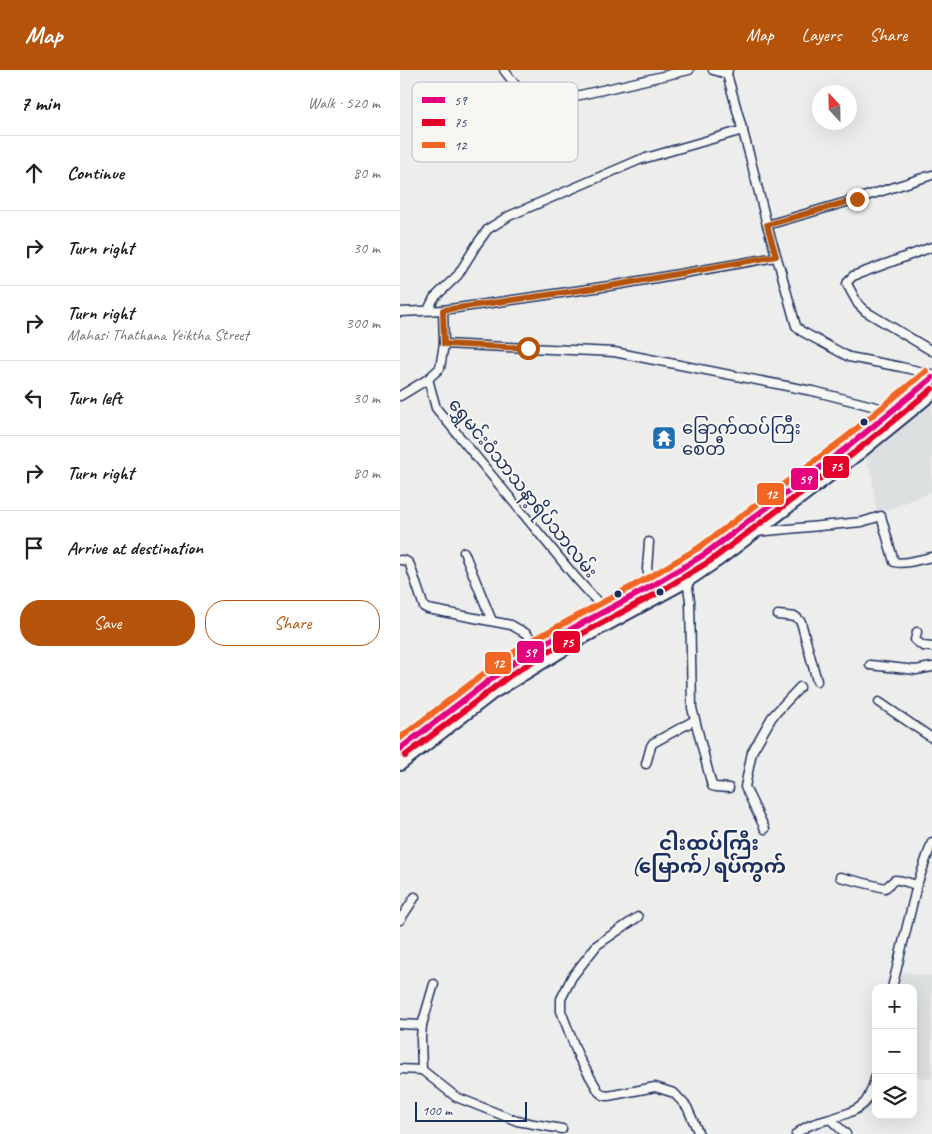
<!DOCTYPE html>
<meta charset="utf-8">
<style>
:root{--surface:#fff;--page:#f6f6f6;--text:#202124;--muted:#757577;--line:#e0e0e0;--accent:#b45309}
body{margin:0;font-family:Caveat,"Noto Sans Myanmar",sans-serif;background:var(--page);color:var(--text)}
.controls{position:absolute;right:15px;bottom:15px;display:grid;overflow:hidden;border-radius:10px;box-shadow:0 5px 20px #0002}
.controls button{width:45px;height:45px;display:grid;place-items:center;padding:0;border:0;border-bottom:1px solid var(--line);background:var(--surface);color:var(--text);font:25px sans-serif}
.compass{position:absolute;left:412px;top:15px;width:45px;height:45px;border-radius:50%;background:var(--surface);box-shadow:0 5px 20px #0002;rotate:338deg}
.scale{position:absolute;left:15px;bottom:12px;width:112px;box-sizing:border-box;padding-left:5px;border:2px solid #1b2f5e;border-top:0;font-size:14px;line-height:18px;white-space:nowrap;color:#1b2f5e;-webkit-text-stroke:4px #f6f6f2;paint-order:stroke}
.stop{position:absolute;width:15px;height:15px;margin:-11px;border:4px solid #b45309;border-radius:50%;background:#fff}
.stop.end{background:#b45309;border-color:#fff;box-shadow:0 1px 5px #0008}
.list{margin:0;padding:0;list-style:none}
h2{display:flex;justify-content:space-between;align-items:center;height:65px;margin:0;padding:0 20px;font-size:21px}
h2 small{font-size:16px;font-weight:400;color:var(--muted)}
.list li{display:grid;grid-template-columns:32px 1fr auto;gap:15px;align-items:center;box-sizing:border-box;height:75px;padding:0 20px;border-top:1px solid var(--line)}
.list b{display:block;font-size:19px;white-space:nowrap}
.list p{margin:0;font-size:16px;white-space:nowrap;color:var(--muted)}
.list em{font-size:16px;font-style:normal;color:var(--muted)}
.actions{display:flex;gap:10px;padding:15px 20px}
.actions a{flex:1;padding:11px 0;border:1px solid var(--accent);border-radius:20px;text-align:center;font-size:18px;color:var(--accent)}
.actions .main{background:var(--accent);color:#fff}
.icon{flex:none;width:28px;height:28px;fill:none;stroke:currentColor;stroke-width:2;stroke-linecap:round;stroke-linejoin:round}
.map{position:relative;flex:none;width:532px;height:1064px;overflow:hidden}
header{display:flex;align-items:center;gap:30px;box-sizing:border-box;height:70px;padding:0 25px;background:var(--accent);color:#fff}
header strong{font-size:24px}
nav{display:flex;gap:28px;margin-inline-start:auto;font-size:18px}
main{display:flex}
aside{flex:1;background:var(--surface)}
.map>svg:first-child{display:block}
.built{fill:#dde0e1}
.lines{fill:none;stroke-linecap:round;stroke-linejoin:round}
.street-casing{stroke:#1b2f5e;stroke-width:11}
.primary-casing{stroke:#1b2f5e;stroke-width:16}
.street{stroke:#f6f6f2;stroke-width:8}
.primary{stroke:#f6f6f2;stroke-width:12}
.bus-1-casing{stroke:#f6f6f2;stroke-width:10}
.bus-2-casing{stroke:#f6f6f2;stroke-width:10}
.bus-3-casing{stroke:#f6f6f2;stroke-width:10}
.bus-1{stroke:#e5007d;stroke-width:6}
.bus-2{stroke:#e4002b;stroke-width:6}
.bus-3{stroke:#f26522;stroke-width:6}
.route{stroke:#b45309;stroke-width:6}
.bus-dot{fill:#1b2f5e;stroke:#f6f6f2;stroke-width:2}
.labels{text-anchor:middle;stroke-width:4;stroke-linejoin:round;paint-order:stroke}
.poi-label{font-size:18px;fill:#1b2f5e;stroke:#f6f6f2;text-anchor:start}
.street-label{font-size:18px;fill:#1b2f5e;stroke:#f6f6f2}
.quarter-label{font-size:20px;font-weight:bold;fill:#1b2f5e;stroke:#f6f6f2}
.key{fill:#f6f6f2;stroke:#b4bac6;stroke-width:1}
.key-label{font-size:14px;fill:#1b2f5e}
.line-badge{stroke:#f6f6f2;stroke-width:2}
.badge-label{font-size:14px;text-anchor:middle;font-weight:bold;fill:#fff}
</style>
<header>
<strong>Map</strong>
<nav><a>Map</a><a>Layers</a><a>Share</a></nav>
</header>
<main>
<aside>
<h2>7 min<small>Walk · 520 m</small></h2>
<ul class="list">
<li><svg class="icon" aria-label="ahead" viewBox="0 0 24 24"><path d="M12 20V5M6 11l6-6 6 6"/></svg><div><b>Continue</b></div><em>80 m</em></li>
<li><svg class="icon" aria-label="right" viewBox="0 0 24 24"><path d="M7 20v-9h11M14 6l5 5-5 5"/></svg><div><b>Turn right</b></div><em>30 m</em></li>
<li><svg class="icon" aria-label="right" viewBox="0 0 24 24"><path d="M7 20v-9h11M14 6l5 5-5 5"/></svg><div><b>Turn right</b><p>Mahasi Thathana Yeiktha Street</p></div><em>300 m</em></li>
<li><svg class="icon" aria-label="left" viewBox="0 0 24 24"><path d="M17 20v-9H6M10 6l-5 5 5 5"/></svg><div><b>Turn left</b></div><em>30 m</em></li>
<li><svg class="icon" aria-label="right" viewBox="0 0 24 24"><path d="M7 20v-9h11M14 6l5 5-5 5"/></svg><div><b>Turn right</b></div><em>80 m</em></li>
<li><svg class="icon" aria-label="arrive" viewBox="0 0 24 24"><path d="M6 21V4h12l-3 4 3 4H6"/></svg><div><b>Arrive at destination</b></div></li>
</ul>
<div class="actions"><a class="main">Save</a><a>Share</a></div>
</aside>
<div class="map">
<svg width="532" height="1064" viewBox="0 0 532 1064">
<rect width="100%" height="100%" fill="#edeeec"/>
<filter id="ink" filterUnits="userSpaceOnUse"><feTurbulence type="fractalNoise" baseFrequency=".02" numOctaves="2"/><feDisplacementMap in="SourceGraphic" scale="10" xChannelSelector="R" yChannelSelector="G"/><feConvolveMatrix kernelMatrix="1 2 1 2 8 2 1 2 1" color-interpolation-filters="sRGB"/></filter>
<g filter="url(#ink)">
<g class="built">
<polygon points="532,328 532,422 477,444 471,401 463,383"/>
<polygon points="502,902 532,906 532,1008 526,1009 513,1005 513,918 499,918"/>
</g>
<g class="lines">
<defs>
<g id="street">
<polyline points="104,0 120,21 142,26 176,26 289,0"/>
<polyline points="313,0 327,4"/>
<polyline points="328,0 327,4 350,87 367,155 380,198 396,256 401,261 449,287 501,297 532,304"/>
<polyline points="367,155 457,129 532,105"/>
<polyline points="532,177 453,206 448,211 447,214 458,234 465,241 532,281"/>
<polyline points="28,240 34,228 58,205 77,174 88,159 109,146 239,90 343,60"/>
<polyline points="0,242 43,240 216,215 376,187"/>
<polyline points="44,274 214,282 417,322 492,341"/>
<polyline points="28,309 36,338 176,508 205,540"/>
<polyline points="0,326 28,309 40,298 44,274 43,240"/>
<path d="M356,462L462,452L481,446L494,492C506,495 520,489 532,487"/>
<polyline points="249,472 247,499 252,516"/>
<polyline points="64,482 92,551"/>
<path d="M0,490C5,490 8,491 10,495L24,537L28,539L111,555L127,564L138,577"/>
<polyline points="285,496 290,531 292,638 312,716 316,717 329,718"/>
<polyline points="378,545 396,547 401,552 417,611"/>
<polyline points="517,562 515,570 523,576 532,577"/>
<polyline points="470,595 516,600 532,597"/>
<polyline points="479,632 532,668"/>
<polyline points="246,694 251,676 253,673 295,650"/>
<polyline points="365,759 345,717 352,682 372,647 400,617"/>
<path d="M440,807L485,818C489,816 492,811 495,810C499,809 512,814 517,815"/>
<polyline points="238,847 197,875 172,907 161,929 161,941 179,988 199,1022 203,1025 208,1026 255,1017 274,1023 287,1037 299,1064"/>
<polyline points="0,850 15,827"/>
<polyline points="492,918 517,815 532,772"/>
<polyline points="0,954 22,955"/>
<polyline points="0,999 22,1000 21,969 22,955 34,914"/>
<polyline points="22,1000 56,1027 117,1051 162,1059"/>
<polyline points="431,1050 446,1064"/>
<path d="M396,1064C401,1060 407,1056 413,1054C427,1049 457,1044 466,1031C471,1023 474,1013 476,1005"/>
</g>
<g id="primary">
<polyline points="0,679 103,600 138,577 252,516 305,484 449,376 532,308"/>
<polyline points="0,694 92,623 187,565 288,510 319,489 456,385 532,323"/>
</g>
</defs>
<use href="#street" class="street-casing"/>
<use href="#primary" class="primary-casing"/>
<use href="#street" class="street"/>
<use href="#primary" class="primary"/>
<defs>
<polyline id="bus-1" points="0,679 103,600 138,577 252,516 305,484 449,376 532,308"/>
<polyline id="bus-2" points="5,686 108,607 142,585 256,524 310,491 454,383 532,319"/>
<polyline id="bus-3" points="0,668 98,593 133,570 248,508 300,477 444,369 526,301"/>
</defs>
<use href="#bus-1" class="bus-1-casing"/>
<use href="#bus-2" class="bus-2-casing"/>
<use href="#bus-3" class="bus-3-casing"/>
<use href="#bus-1" class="bus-1"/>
<use href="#bus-2" class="bus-2"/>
<use href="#bus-3" class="bus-3"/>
</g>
</g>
<g class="lines" filter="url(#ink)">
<polyline class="route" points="128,278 44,274 43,240 216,215 376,186 367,155 457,129"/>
</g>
<defs>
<symbol id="temple-square" viewBox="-11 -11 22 22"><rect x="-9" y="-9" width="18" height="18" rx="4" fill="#1f6fb2" stroke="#f6f6f2"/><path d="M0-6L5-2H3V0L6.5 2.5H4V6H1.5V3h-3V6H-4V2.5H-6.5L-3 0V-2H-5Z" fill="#fff"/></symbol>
</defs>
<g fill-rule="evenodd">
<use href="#temple-square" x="250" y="354" width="28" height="28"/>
</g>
<g class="bus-dot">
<circle cx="464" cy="352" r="4.5"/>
<circle cx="260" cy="522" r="4.5"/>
<circle cx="218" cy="524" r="4.5"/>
</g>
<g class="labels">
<g class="poi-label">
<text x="282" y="364">ခြောက်ထပ်ကြီး<tspan x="282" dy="21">စေတီ</tspan></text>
</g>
<g class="street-label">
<text transform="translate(123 418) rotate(51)" y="6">ရွှေမင်းဝံသာသနာ့ရိပ်သာလမ်း</text>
</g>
<g class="quarter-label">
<text x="309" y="780">ငါးထပ်ကြီး<tspan x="309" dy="23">(မြောက်) ရပ်ကွက်</tspan></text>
</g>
</g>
<rect x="12" y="12" width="166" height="80" rx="8" class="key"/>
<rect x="22" y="27" width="23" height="6" fill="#e5007d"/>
<rect x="22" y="49" width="23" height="7" fill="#e4002b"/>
<rect x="22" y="72" width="23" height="6" fill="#f26522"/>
<g class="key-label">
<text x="54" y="35">59</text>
<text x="54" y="57">75</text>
<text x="54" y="80">12</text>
</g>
<g class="line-badge">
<rect x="422" y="385" width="28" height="24" rx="5" fill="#e4002b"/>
<rect x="390" y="397" width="29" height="24" rx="5" fill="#e5007d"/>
<rect x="356" y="412" width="29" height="24" rx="5" fill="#f26522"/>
<rect x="152" y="560" width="29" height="24" rx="5" fill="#e4002b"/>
<rect x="116" y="570" width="29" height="24" rx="5" fill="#e5007d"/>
<rect x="84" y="581" width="28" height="24" rx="5" fill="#f26522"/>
</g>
<g class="badge-label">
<text x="436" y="401">75</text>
<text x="405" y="414">59</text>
<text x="371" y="429">12</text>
<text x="167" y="577">75</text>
<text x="130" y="587">59</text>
<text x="98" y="598">12</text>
</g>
</svg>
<div class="controls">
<button>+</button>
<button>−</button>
<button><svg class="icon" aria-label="layers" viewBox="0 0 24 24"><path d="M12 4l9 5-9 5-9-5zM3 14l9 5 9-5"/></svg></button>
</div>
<svg class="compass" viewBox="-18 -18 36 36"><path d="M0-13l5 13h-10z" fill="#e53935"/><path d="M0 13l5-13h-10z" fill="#757577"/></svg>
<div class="scale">100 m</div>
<div class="stop" style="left:128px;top:278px"></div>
<div class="stop end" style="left:457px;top:129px"></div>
</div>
</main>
